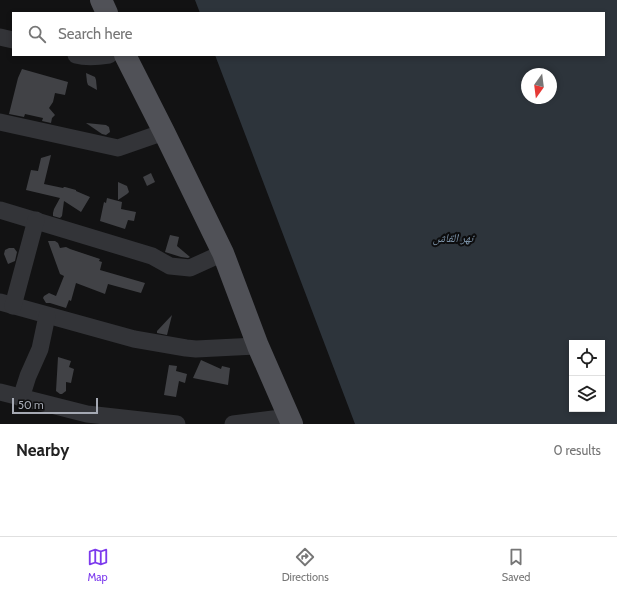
<!DOCTYPE html>
<meta charset="utf-8">
<style>
:root{--surface:#fff;--page:#f6f6f6;--text:#222;--muted:#767676;--line:#e0e0e0;--accent:#7c3aed}
body{margin:0;font-family:Cabin,"Noto Naskh Arabic",sans-serif;background:var(--page);color:var(--text)}
.controls{position:absolute;right:12px;bottom:12px;display:grid;overflow:hidden;border-radius:0px;box-shadow:0 2px 6px #0003}
.controls button{width:36px;height:36px;display:grid;place-items:center;padding:0;border:0;border-bottom:1px solid var(--line);background:var(--surface);color:var(--text);font:20px sans-serif}
.compass{position:absolute;left:521px;top:68px;width:36px;height:36px;border-radius:50%;background:var(--surface);box-shadow:0 2px 6px #0003;rotate:194deg}
.scale{position:absolute;left:12px;bottom:10px;width:86px;box-sizing:border-box;padding-left:4px;border:2px solid #a5a9b3;border-top:0;font-size:11px;line-height:14px;white-space:nowrap;color:#a5a9b3;-webkit-text-stroke:3px #0d0d0e;paint-order:stroke}
.list{margin:0;padding:0;list-style:none}
h2{display:flex;justify-content:space-between;align-items:center;height:52px;margin:0;padding:0 16px;font-size:17px}
h2 small{font-size:13px;font-weight:400;color:var(--muted)}
.icon{flex:none;width:22px;height:22px;fill:none;stroke:currentColor;stroke-width:2;stroke-linecap:round;stroke-linejoin:round}
.map{position:relative;flex:none;width:617px;height:424px;overflow:hidden}
.search{position:absolute;background:var(--surface);box-shadow:0 2px 6px #0003;left:12px;right:12px;top:12px;height:44px;display:flex;align-items:center;gap:10px;box-sizing:border-box;padding:0 14px;border-radius:0px;color:var(--muted);font-size:15px}
.sheet{height:112px;background:var(--surface)}
nav{display:flex;justify-content:space-around;align-items:center;box-sizing:border-box;height:56px;border-top:1px solid var(--line);background:var(--surface);font-size:11px;color:var(--muted)}
nav a{display:grid;justify-items:center;gap:2px}
nav .on{color:var(--accent)}
.map>svg:first-child{display:block}
.water{fill:#2d343b;fill-rule:evenodd}
.building{fill:#414246}
.lines{fill:none;stroke-linecap:round;stroke-linejoin:round}
.minor{stroke:#333438;stroke-width:17}
.major{stroke:#505157;stroke-width:22}
.labels{text-anchor:middle;stroke-width:4;stroke-linejoin:round;paint-order:stroke}
.water-label{font-size:12px;font-style:italic;fill:#7e95ab;stroke:#0d0d0e}
</style>
<div class="map">
<svg width="617" height="424" viewBox="0 0 617 424">
<rect width="100%" height="100%" fill="#121213"/>
<path class="water" d="M195,0H617V424H355L215,55H604V13H200ZM527,74H551V98H527ZM572,343H602V409H572Z"/>
<g class="building">
<polygon points="22,69 68,82 65,95 55,93 53,102 49,108 55,115 52,118 51,123 42,121 43,118 25,114 24,117 9,114 18,78"/>
<polygon points="86,73 95,77 96,80 97,90 88,85 87,82"/>
<polygon points="86,123 106,125 109,127 110,132 106,135 102,134"/>
<polygon points="51,155 44,184 63,188 64,187 65,187 76,190 76,191 90,197 81,212 64,201 62,216 60,218 53,216 53,213 54,209 60,198 26,190 31,170 38,171 41,158"/>
<polygon points="151,173 155,182 147,186 143,177"/>
<polygon points="118,182 127,186 129,192 127,194 118,200"/>
<polygon points="107,198 122,202 121,209 136,212 134,221 128,220 125,229 100,221 104,202 106,203"/>
<polygon points="170,235 179,237 177,246 190,257 188,258 181,257 165,252"/>
<polygon points="48,241 55,241 58,243 60,248 66,247 70,249 100,259 99,261 102,262 100,270 145,283 141,293 108,284 105,294 76,283 71,301 69,300 66,308 50,303 46,303 43,298 44,296 49,293 56,296 64,276 60,274"/>
<polygon points="9,248 14,248 17,252 15,261 8,264 4,254 5,250"/>
<polygon points="172,315 167,335 157,333 157,331"/>
<polygon points="58,357 71,361 69,367 74,369 71,383 66,382 66,391 62,394 60,394 56,391"/>
<polygon points="201,360 221,369 222,366 230,368 228,385 193,378"/>
<polygon points="169,365 177,366 176,371 187,374 185,383 179,381 176,397 164,395"/>
</g>
<g class="lines">
<g class="minor">
<polyline points="0,37 13,40"/>
<path d="M76,55C87,58 97,57 109,55"/>
<polyline points="0,122 118,148 164,132"/>
<polyline points="0,210 152,256 170,266 190,268 223,253"/>
<polyline points="0,302 134,339 186,348 196,349 258,346"/>
<polyline points="13,306 36,220"/>
<polyline points="0,392 87,414 177,424"/>
<polyline points="21,398 28,376 40,349 47,316"/>
<polyline points="233,424 289,417"/>
</g>
<g class="major">
<polyline points="101,0 107,13"/>
<polyline points="125,55 164,132 223,253 258,346 292,424"/>
</g>
</g>
<g class="labels">
<g class="water-label">
<text x="453" y="242">نهر القاش</text>
</g>
</g>
</svg>
<div class="controls">
<button><svg class="icon" aria-label="locate" viewBox="0 0 24 24"><circle cx="12" cy="12" r="6"/><path d="M12 2v4M12 18v4M2 12h4M18 12h4"/></svg></button>
<button><svg class="icon" aria-label="layers" viewBox="0 0 24 24"><path d="M12 4l9 5-9 5-9-5zM3 14l9 5 9-5"/></svg></button>
</div>
<svg class="compass" viewBox="-18 -18 36 36"><path d="M0-13l5 13h-10z" fill="#e53935"/><path d="M0 13l5-13h-10z" fill="#767676"/></svg>
<div class="scale">50 m</div>
<div class="search"><svg class="icon" aria-label="search" viewBox="0 0 24 24"><circle cx="10" cy="10" r="6"/><path d="M15 15l6 6"/></svg>Search here</div>
</div>
<section class="sheet">
<h2>Nearby<small>0 results</small></h2>
<ul class="list">
</ul>
</section>
<nav>
<a class="on"><svg class="icon" aria-label="map" viewBox="0 0 24 24"><path d="M3 6l6-2 6 2 6-2v14l-6 2-6-2-6 2zM9 4v14M15 6v14"/></svg>Map</a>
<a><svg class="icon" aria-label="directions" viewBox="0 0 24 24"><path d="M12 3l9 9-9 9-9-9zM9 14v-3h6M13 9l2 2-2 2"/></svg>Directions</a>
<a><svg class="icon" aria-label="saved" viewBox="0 0 24 24"><path d="M7 4h10v16l-5-4-5 4z"/></svg>Saved</a>
</nav>
